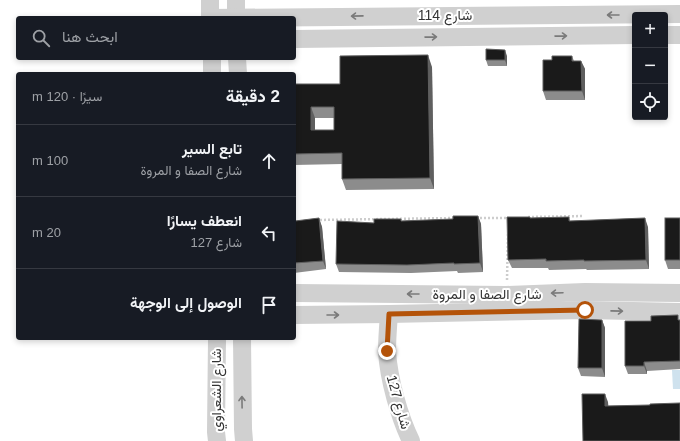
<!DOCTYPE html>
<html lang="ar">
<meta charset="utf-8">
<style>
:root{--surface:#171b24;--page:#242831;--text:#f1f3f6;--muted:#9ea1a6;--line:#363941}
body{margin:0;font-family:Arial,Vazirmatn,sans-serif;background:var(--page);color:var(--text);direction:rtl}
.controls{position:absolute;right:12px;top:12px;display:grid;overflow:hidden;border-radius:4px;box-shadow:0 2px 6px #0003}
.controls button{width:36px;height:36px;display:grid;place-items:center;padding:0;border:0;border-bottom:1px solid var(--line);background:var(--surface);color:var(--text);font:20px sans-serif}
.stop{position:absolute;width:12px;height:12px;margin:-9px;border:3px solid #b45309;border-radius:50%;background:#fff}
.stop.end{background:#b45309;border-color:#fff;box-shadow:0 1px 4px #0008}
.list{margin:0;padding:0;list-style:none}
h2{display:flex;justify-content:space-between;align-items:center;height:52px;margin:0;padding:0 16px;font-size:17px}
h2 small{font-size:13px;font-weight:400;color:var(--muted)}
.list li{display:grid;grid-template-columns:26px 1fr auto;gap:12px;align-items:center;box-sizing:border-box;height:72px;padding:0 16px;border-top:1px solid var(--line)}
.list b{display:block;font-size:15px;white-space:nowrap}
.list p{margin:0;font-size:13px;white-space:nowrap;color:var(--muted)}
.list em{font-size:13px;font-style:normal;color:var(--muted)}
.icon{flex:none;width:22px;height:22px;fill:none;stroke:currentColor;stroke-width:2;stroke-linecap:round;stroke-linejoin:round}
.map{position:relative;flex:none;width:680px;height:441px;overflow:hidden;direction:ltr}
.search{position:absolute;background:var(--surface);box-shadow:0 2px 6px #0003;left:16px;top:16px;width:280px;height:44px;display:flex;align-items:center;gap:10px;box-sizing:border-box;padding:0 14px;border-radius:4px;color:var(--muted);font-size:15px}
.panel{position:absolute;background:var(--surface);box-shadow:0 2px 6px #0003;left:16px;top:72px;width:280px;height:268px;border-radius:4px;direction:rtl}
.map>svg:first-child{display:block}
.water{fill:#cfe2ee}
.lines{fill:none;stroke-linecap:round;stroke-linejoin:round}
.path{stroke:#cdcdcd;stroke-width:2.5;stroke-dasharray:2 2;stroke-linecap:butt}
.minor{stroke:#d0d0d0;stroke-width:18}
.wall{fill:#8c8c8c;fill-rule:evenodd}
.shaded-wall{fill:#5f5f5f}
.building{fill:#1a1a1a;stroke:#5f5f5f;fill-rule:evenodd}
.oneway{stroke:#7a7a7a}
.route{stroke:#b45309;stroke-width:5}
.labels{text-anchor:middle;stroke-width:4;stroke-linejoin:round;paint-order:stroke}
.street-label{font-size:14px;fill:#333;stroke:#fff}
</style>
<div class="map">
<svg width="680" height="441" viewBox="0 0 680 441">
<rect width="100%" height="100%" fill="#fff"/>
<polygon class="water" points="672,370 680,370 680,389 673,389"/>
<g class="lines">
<g class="path">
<polyline points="528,217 583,216"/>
<polyline points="476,218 509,218"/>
<polyline points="316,220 455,218"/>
<polyline points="507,280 508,233"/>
</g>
<g class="minor">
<polyline points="210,0 210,18"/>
<polyline points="236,0 236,18"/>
<polyline points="210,18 680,14"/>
<polyline points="665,35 680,35"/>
<polyline points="294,39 635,35"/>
<polyline points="212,58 212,74"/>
<polyline points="237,58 238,74"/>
<polyline points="294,293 506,295 585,292 680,293"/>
<path d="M389,314C388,327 387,339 387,352C389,380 399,416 411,441"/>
<polyline points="294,315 389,314 585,310 680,312"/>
<polyline points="242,338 243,429 244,441"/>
<polyline points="217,441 216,432 217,338"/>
</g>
</g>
<g class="wall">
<polygon points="507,56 507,66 488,66 486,60"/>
<polygon points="572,56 574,61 581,61 585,69 585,100 546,100 543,91 552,60"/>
<path d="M432,67L434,189L346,190L342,179V164L294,165V84H340ZM315,118H334V130H315Z"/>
<polygon points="478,216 481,224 483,272 458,273 457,271 411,273 339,272 336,264 374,223 401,219 401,221 453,219"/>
<polygon points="569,217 570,221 648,227 649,269 587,270 586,269 549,270 548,268 512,268 508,260 530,218"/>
<polygon points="319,218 322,227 326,269 294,273 294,224"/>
<polygon points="680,218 680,269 668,269 665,260"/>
<polygon points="602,320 605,328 605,377 581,376 578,368"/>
<polygon points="680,320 680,369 647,371 647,374 628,374 625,366 651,321"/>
</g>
<g class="shaded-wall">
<polygon points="505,50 507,56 507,66 505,60"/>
<polygon points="428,55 432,67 434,189 430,178"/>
<polygon points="581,61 585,69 585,100 582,91"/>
<polygon points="311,107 315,118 315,141 311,130"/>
<polygon points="478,216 481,224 483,272 480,263"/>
<polygon points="319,218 322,227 326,269 323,261"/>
<polygon points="645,218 648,227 649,269 646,260"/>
<polygon points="602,320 605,328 605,377 602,368"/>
<polygon points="644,362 647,371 647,374 644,366"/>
<polygon points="605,394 608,402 609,414 605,406"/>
</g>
<g class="building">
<polygon points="486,49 505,50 505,60 486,60"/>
<path d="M428,55L430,178L342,179V153L294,154V84H340V56ZM311,107H334V130H311Z"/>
<polygon points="552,56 572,56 572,61 581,61 582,91 543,91 543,60 552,60"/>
<polygon points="453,216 478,216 480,263 454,264 454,263 407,265 336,264 337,221 374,223 374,219 401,219 401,221 453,219"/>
<polygon points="507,217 530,217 530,218 569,217 569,221 645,218 646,260 584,261 584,260 546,261 546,259 508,260"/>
<polygon points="319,218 323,261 294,263 294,224 295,224 295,221"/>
<rect x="665" y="218" width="15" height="42"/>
<polygon points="678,315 678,320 680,320 680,361 644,362 644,366 625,366 625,321 651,321 651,316"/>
<polygon points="579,319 602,320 602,368 578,368"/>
<polygon points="582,394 605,394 605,406 650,405 650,404 680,403 680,441 583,441"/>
</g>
<defs><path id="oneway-shaft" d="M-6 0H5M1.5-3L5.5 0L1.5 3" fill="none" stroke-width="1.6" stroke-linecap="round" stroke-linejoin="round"/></defs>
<g class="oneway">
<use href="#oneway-shaft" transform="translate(613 15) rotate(180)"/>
<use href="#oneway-shaft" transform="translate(357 16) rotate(179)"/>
<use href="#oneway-shaft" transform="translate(561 36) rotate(-1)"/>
<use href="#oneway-shaft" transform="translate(431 37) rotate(-1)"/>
<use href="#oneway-shaft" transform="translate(557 293) rotate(178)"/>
<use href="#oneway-shaft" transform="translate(413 294) rotate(-180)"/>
<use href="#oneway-shaft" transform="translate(617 311) rotate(1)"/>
<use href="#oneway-shaft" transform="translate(333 315)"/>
<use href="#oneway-shaft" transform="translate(242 402) rotate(-91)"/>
</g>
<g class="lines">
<polyline class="route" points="387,351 389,314 585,310"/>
</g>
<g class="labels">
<g class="street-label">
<text x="445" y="20">شارع 114</text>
<text x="487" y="299">شارع الصفا و المروة</text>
<text transform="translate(216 390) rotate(-90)" y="5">شارع الشعراوي</text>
<text transform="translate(399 402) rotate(74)" y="5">شارع 127</text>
</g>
</g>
</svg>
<div class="controls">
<button>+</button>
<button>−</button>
<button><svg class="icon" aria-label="locate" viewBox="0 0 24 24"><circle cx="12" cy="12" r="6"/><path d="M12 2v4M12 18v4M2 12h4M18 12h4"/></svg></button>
</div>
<div class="stop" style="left:585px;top:310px"></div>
<div class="stop end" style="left:387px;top:351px"></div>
<div class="search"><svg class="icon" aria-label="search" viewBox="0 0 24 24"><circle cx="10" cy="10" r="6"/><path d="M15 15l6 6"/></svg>ابحث هنا</div>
<section class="panel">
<h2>2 دقيقة<small>سيرًا · 120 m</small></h2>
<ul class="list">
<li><svg class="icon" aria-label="ahead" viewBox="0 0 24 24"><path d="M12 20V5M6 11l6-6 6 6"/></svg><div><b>تابع السير</b><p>شارع الصفا و المروة</p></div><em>100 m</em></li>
<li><svg class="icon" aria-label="left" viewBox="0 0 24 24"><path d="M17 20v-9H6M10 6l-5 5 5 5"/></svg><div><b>انعطف يسارًا</b><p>شارع 127</p></div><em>20 m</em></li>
<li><svg class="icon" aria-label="arrive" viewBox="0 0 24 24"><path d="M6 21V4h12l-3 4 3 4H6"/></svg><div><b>الوصول إلى الوجهة</b></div></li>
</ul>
</section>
</div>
